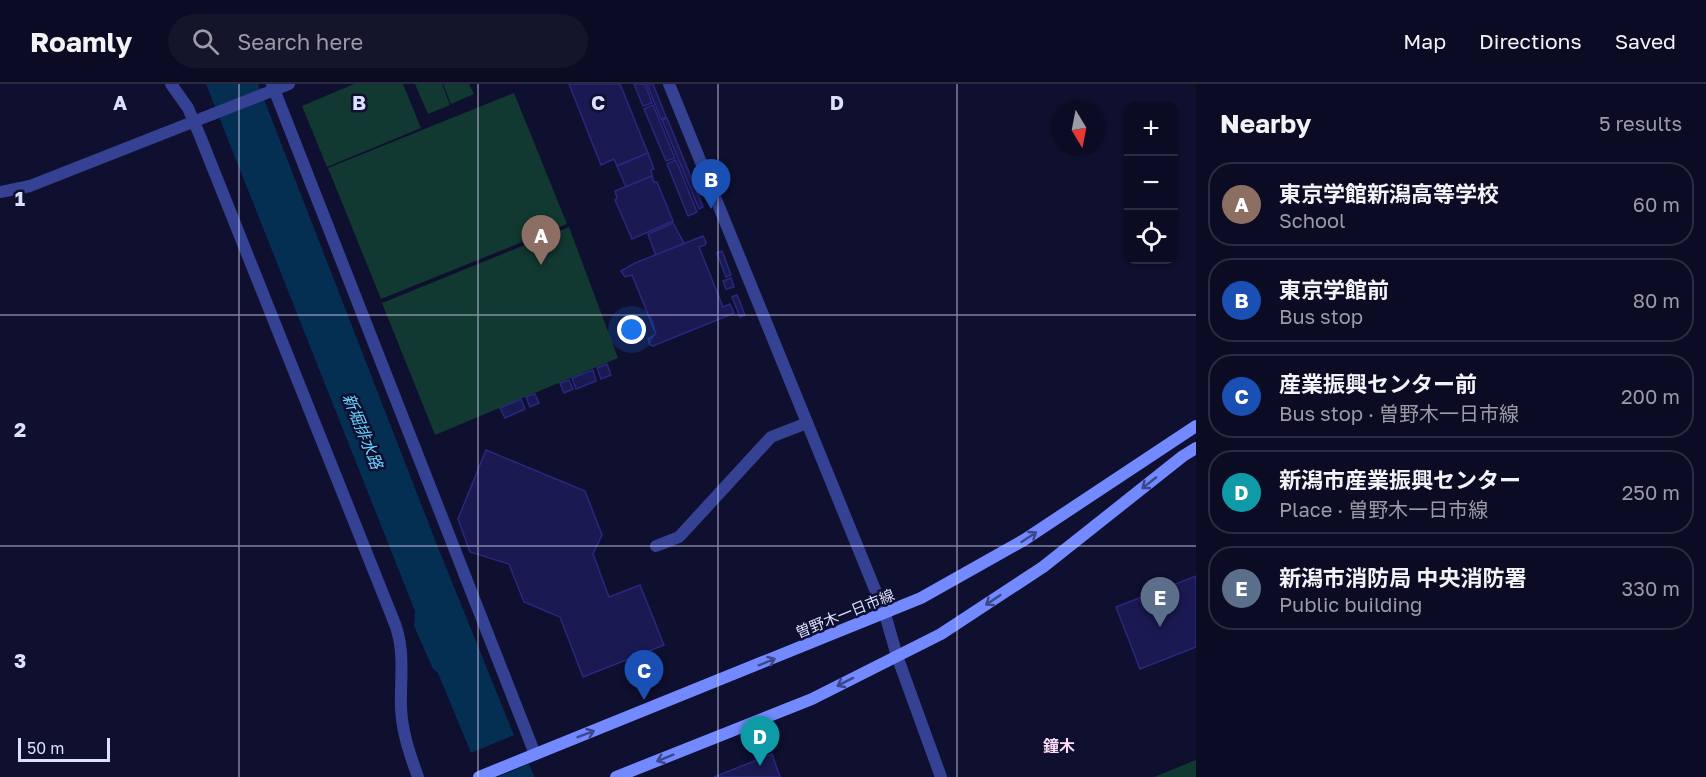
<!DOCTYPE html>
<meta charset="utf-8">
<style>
:root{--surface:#0b0b23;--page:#14142b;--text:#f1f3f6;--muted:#9a9ba6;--line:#2b2b41;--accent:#2563eb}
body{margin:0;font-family:"Golos Text","Noto Sans JP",sans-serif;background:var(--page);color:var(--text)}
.controls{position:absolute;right:18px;top:18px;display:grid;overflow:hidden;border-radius:12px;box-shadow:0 2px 4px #0004}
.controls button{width:54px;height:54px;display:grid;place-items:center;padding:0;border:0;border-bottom:2px solid var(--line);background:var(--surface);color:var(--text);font:30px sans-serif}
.compass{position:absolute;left:1052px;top:18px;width:54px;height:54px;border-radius:50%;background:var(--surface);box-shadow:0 2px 4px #0004;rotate:170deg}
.scale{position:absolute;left:18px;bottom:15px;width:92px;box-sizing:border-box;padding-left:6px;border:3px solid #dcdfff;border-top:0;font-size:16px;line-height:21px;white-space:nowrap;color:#dcdfff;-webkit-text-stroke:4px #0f0f2f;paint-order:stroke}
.you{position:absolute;left:632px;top:246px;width:21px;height:21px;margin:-15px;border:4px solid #fff;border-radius:50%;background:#1a73e8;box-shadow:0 0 0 9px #1a73e833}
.badge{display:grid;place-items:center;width:39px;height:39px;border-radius:50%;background:var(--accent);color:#fff;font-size:20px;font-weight:700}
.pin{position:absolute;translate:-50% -50px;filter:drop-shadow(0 2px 3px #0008)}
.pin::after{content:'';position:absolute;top:32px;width:21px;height:18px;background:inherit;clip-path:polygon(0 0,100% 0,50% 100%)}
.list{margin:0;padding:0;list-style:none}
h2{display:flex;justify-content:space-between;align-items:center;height:78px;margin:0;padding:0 24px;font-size:26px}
h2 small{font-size:20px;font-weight:400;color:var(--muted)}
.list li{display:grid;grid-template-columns:39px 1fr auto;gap:18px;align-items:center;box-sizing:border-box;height:84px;margin:0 12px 12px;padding:0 12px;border:2px solid var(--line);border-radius:24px}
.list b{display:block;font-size:22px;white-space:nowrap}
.list p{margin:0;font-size:20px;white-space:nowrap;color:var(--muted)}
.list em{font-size:20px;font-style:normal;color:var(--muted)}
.icon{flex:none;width:33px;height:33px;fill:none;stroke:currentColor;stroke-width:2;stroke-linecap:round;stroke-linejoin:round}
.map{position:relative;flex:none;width:1196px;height:693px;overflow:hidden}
header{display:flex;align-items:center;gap:36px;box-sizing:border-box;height:84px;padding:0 30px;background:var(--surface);border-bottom:2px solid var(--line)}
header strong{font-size:28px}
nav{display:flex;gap:33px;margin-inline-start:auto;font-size:21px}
.search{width:420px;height:54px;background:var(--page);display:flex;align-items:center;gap:15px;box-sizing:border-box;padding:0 21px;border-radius:33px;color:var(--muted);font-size:22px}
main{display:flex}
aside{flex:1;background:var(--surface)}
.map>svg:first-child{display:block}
.green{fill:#113931}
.water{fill:#052f52}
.pier{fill:#0f0f2f}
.building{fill:#1a1952;stroke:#292880;stroke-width:1.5}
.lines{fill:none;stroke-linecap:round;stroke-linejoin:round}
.minor{stroke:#354293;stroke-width:12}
.tertiary{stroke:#354293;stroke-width:12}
.secondary{stroke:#7389ff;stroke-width:12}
.oneway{stroke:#3c468d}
.grid{fill:none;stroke:#dcdfff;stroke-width:1.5;stroke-opacity:0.55}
.labels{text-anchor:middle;stroke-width:5;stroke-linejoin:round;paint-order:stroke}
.street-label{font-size:15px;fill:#dcdfff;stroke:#0f0f2f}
.water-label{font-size:16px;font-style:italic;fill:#6ad5ff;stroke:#0f0f2f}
.neighbourhood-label{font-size:16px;font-weight:bold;fill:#ffdef9;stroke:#0f0f2f}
.grid-label{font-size:20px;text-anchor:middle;font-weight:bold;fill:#dcdfff;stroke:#0f0f2f;stroke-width:5;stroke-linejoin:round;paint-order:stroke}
</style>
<header>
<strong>Roamly</strong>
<div class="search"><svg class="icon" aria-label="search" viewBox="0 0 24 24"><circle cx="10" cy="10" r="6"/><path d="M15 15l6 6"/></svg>Search here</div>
<nav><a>Map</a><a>Directions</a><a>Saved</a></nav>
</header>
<main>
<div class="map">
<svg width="1196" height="693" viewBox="0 0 1196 693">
<rect width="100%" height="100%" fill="#0f0f2f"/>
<g class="green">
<polygon points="354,0 403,0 421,44 327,83 302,22"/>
<polygon points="415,0 442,0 450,21 428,30"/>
<polygon points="443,0 469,0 474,10 451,20"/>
<polygon points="514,9 567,140 381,215 328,84"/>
<polygon points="569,143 618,274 435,351 382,219"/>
<polygon points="1196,676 1196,693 1154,693"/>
</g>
<polygon class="water" points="206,0 258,0 437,461 513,649 535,693 481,693 438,589 433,585 414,542 415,527"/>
<polygon class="pier" points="517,650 531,679 498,693 478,693 468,670"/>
<g class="building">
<polygon points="569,0 620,0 648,69 617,82 614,75 601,81"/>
<polygon points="634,0 645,0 652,19 643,22"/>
<polygon points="647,0 653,0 666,33 661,35"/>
<polygon points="653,21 675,74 666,77 644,25"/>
<polygon points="667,34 703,123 699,125 662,36"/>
<polygon points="648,69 654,85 651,86 652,92 626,103 617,82"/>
<polygon points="676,76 697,128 688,132 667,80"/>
<polygon points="652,92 654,98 657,98 673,137 632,155 615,116 617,114 615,107"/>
<polygon points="673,139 684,159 682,160 682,162 656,172 648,150"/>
<polygon points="703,152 706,158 705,161 699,163 723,223 730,220 734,229 653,262 650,261 648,255 656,250 632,191 625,193 621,187 635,179"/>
<polygon points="722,167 731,191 726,193 717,169"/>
<polygon points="731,194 734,203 726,205 723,197"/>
<polygon points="737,211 745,231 740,233 732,213"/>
<polygon points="607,280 611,291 601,295 597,284"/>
<polygon points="593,286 596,297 576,305 572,294"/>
<polygon points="569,296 573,305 564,309 560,299"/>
<polygon points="535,310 539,319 530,323 526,313"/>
<polygon points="521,315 525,325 505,334 500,324"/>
<polygon points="486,366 585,407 602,451 593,470 609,513 640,501 664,561 583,593 560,533 524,518 509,480 470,468 458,435"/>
<polygon points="1196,492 1196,563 1140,585 1116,523"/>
<polygon points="772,670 780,693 714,693"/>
</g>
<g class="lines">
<g class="minor">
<polyline points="171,0 188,24 200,52 393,535"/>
<polyline points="272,0 535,670"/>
<polyline points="213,30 264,10"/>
<polyline points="656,462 679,453 771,353 807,339"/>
<polyline points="897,572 941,693"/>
</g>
<g class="tertiary">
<polyline points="669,0 885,530 897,572"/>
<polyline points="264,10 289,0"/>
<polyline points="0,108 30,102 213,30"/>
<path d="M393,535C406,565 400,593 401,624C402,648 410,671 418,693"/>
</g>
<g class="secondary">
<polyline points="479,693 921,514 1024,456 1196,342"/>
<polyline points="616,693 812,615 941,550 1043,483 1183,372 1196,364"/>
</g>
</g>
<defs><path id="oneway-shaft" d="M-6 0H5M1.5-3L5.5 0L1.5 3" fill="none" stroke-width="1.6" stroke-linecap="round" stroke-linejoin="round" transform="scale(1.5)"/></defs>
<g class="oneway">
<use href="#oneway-shaft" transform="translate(1149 399) rotate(142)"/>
<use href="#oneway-shaft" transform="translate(1029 453) rotate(-33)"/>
<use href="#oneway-shaft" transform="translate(993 516) rotate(146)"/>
<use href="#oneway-shaft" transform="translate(767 578) rotate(-22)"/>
<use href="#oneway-shaft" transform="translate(845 598) rotate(153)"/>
<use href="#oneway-shaft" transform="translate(586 650) rotate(-21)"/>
<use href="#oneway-shaft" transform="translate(665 674) rotate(158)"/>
</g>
<path class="grid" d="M239,0V693M478,0V693M718,0V693M957,0V693M0,231H1196M0,462H1196"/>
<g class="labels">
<g class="street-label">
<text transform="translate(845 530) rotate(-22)" y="5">曽野木一日市線</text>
</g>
<g class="water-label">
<text transform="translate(363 347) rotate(68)" y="6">新堀排水路</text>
</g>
<g class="neighbourhood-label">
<text x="1059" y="668">鐘木</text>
</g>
</g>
<g class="grid-label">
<text x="120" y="26">A</text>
<text x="359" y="26">B</text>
<text x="598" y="26">C</text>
<text x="837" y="26">D</text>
<text x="20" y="122">1</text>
<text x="20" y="353">2</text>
<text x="20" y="584">3</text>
</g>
</svg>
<div class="controls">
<button>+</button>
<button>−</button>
<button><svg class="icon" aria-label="locate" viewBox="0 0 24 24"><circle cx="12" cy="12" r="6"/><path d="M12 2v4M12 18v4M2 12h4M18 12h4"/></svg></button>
</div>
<svg class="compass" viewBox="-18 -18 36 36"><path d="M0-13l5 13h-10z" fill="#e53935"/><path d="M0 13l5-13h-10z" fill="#9a9ba6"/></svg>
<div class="scale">50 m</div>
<div class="you"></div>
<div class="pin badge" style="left:541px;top:181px;background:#8d6e63">A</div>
<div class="pin badge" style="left:711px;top:125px;background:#1a4fb4">B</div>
<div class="pin badge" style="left:644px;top:616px;background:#1a4fb4">C</div>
<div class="pin badge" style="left:760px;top:682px;background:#0f9aa8">D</div>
<div class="pin badge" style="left:1160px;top:543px;background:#5c6f8a">E</div>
</div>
<aside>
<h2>Nearby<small>5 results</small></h2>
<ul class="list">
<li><span class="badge" style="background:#8d6e63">A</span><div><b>東京学館新潟高等学校</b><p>School</p></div><em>60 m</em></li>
<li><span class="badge" style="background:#1a4fb4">B</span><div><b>東京学館前</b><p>Bus stop</p></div><em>80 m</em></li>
<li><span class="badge" style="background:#1a4fb4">C</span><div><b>産業振興センター前</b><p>Bus stop · 曽野木一日市線</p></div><em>200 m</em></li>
<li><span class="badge" style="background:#0f9aa8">D</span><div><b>新潟市産業振興センター</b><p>Place · 曽野木一日市線</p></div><em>250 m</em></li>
<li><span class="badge" style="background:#5c6f8a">E</span><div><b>新潟市消防局 中央消防署</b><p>Public building</p></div><em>330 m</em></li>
</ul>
</aside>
</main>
